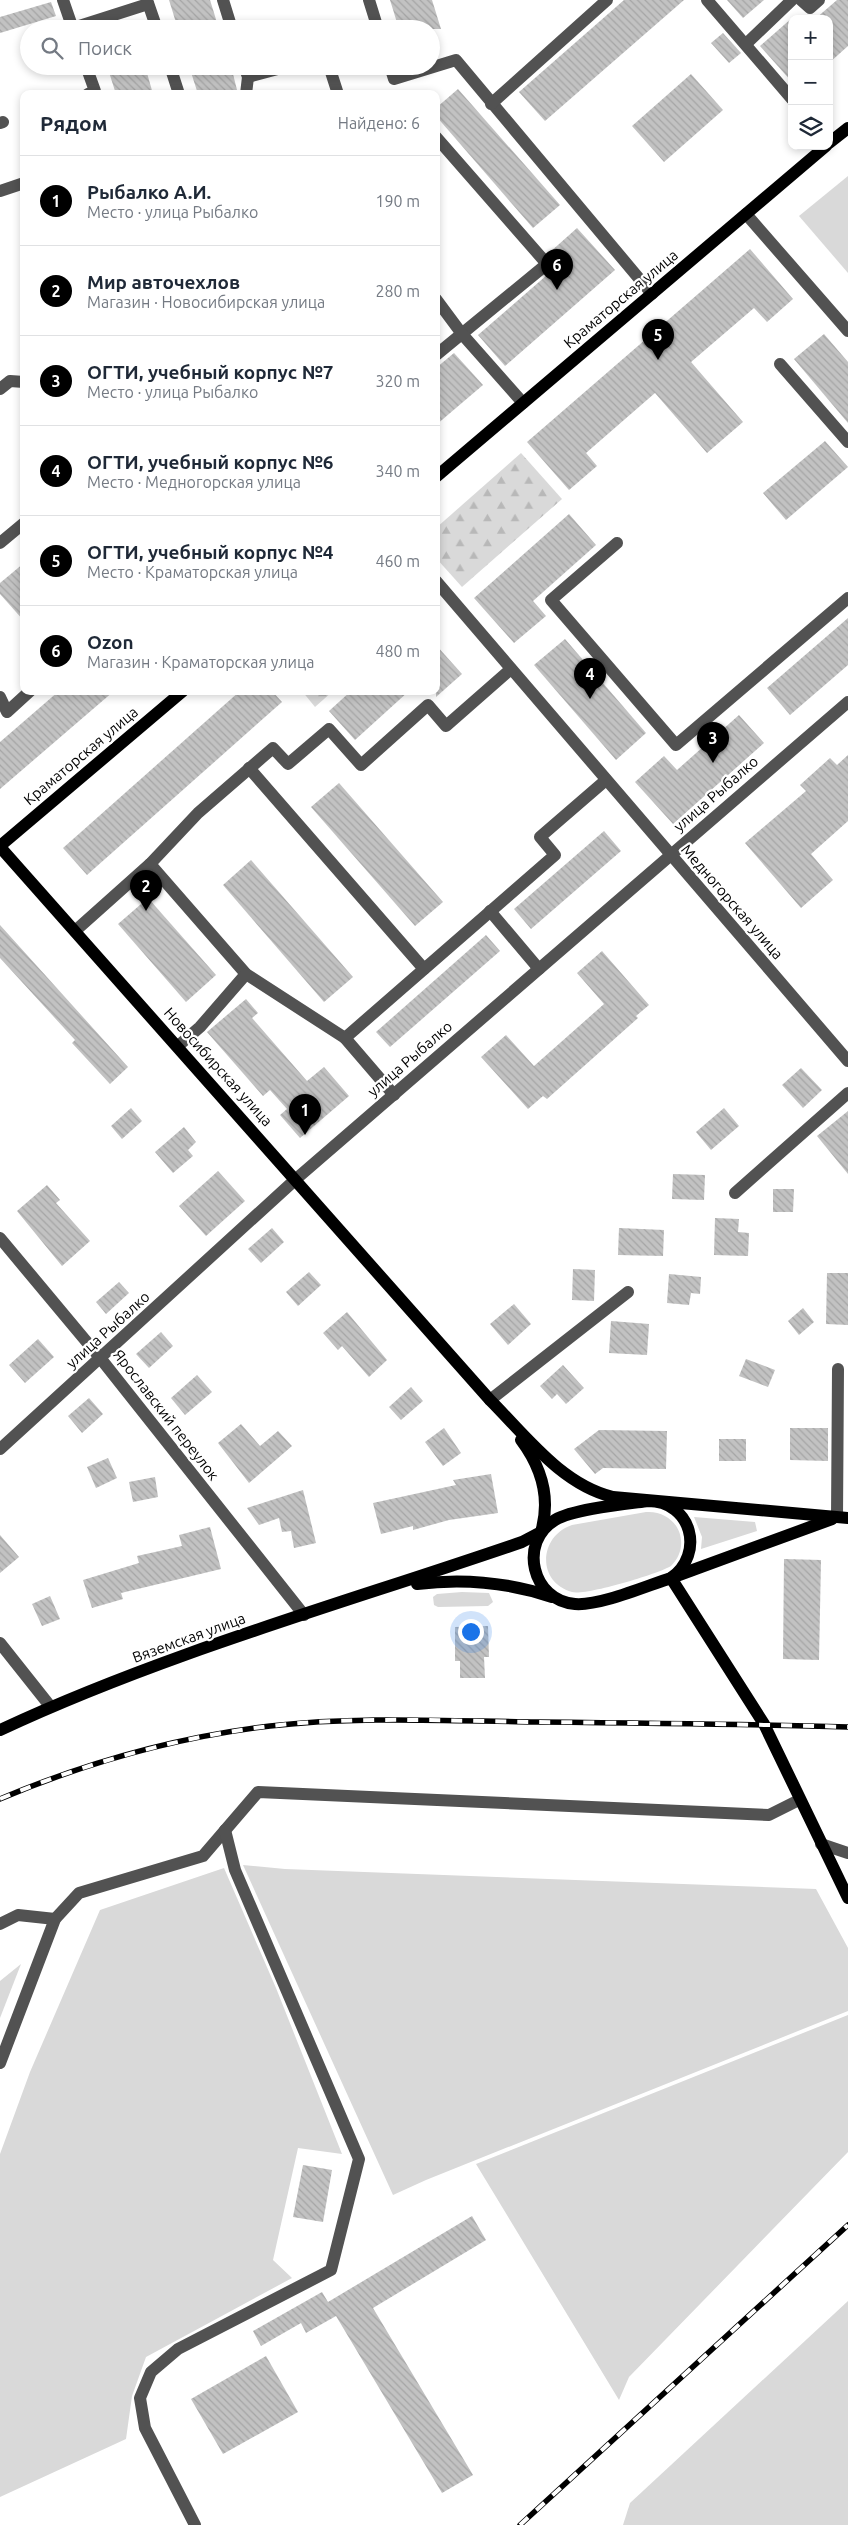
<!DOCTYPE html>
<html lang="ru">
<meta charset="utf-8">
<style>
:root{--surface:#fff;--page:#f2f2f3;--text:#1f2937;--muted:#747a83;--line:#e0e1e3;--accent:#000}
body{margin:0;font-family:Ubuntu,sans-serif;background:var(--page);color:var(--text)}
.controls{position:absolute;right:15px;top:15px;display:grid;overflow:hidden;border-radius:10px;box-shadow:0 2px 8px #0003}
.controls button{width:45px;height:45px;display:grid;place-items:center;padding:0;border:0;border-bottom:1px solid var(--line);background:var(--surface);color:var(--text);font:25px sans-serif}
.you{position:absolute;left:470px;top:1631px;width:18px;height:18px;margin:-12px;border:4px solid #fff;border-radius:50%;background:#1a73e8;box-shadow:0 0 0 8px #1a73e833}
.badge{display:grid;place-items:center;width:32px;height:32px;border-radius:50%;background:var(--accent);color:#fff;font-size:16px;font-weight:700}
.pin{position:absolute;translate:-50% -41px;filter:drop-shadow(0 1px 2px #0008)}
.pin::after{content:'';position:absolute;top:26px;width:18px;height:15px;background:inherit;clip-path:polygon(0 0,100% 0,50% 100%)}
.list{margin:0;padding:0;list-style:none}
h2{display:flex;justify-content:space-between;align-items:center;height:65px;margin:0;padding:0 20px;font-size:21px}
h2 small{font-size:16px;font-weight:400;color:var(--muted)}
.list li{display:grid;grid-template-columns:32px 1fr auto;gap:15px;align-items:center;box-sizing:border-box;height:90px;padding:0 20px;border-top:1px solid var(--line)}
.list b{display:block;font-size:19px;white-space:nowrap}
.list p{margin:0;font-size:16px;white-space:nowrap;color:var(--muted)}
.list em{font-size:16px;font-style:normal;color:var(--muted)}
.icon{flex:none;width:28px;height:28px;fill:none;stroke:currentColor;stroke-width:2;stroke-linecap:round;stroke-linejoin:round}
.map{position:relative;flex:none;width:848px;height:2525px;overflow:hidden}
.search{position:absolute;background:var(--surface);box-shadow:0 2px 8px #0003;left:20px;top:20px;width:420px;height:55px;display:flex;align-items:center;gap:12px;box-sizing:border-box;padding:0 18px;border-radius:28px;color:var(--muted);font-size:19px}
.panel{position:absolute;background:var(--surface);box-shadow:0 2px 8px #0003;left:20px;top:90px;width:420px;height:605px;border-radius:10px}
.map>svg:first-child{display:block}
.green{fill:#d9d9d9}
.forest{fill:url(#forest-firs)}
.building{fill:url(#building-back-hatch)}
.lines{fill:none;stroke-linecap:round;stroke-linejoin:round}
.minor{stroke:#525252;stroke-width:12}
.major{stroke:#000;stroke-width:12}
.rail-casing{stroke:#000;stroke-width:5.5}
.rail{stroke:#fff;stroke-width:4;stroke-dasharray:11;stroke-linecap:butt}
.labels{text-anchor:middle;stroke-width:4.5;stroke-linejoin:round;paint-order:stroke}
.street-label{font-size:15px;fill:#000;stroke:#fff}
</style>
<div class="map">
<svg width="848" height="2525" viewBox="0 0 848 2525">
<defs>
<pattern id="forest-firs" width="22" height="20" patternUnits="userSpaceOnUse" patternTransform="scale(1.25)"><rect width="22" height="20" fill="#d9d9d9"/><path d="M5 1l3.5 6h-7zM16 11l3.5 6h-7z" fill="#b8b8b8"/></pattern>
<pattern id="building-back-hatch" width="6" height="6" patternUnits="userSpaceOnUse" patternTransform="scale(1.25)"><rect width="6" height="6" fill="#c2c2c2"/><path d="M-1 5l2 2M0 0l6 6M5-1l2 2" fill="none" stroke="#a5a5a5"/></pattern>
</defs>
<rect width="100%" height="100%" fill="#fff"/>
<g class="green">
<polygon points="848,176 848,273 799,216"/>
<path d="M646,1512C677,1510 693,1544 671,1566C658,1574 585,1596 572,1592C536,1582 539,1536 572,1525Z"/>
<polygon points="694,1517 755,1522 757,1531 701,1549 702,1537"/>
<polygon points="462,1592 489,1593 493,1602 488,1606 438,1607 434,1605 433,1597 437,1594"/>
<polygon points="243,1865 285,1869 816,1889 848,1948 848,2011 426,2180 393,2195"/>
<polygon points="224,1868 276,1988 342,2154 298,2148 273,2260 292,2278 146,2357 132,2396 126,2439 0,2497 0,2154 30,2072 100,1910"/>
<polygon points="21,1964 0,2018 0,1981"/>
<polygon points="848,2015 848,2152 629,2377 619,2400 476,2164"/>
<polygon points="848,2301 848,2525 623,2525 630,2503"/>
</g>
<g class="forest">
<polygon points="521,453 562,499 462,587 436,558 436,528"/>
<polygon points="302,691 333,691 315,707"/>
</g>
<g class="building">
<polygon points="169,0 210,0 219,29 178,29"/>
<polygon points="390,0 432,0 441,29 399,29"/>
<polygon points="624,0 684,0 545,121 519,92"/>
<polygon points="727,0 764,0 743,18"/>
<polygon points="837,0 848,0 848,46 829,63 829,19 815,19"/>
<polygon points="51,2 56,16 0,33 0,17"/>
<polygon points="792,18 792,82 760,46"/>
<polygon points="723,33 741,53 729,63 711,43"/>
<polygon points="107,66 145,66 153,94 116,94"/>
<polygon points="189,66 231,66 238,94 198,94"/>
<polygon points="691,74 723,110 664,162 632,126"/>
<polygon points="458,89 560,205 533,228 436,116 436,108"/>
<polygon points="577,228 615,270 505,366 478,335 555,268 555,262 549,253"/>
<polygon points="750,249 793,299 767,322 754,308 691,362 743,422 707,453 655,393 586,453 597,466 569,490 527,442"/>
<polygon points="824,334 848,362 848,423 794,359"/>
<polygon points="454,353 483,385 436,425 436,368"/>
<polygon points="825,441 848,467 786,520 763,493"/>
<polygon points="569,514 596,545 533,601 546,616 514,643 474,598"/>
<polygon points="24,563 24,621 0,594 0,583"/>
<polygon points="848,618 848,665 790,715 767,688"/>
<polygon points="565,639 646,733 616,760 534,665"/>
<polygon points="436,645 462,674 436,697"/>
<polygon points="59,691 114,691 0,789 0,742"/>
<polygon points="240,691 272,691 282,702 87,875 63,848"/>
<polygon points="351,691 409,691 355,740 329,711"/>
<polygon points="739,715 764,743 673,824 635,782 664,756 677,770"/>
<polygon points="848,755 848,821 811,854 833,880 801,908 745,843 806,791 800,785 830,758 837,765"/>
<polygon points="339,783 443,902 415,926 311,807"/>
<polygon points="604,831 621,851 531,929 514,909"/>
<polygon points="251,860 353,977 324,1002 223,885"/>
<polygon points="148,898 216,975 186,1002 118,924"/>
<polygon points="0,925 128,1067 110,1084 72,1043 75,1040 0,958"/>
<polygon points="486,935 500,951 390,1047 376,1032"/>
<polygon points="602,951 649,1005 636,1016 638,1018 547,1099 543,1096 528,1109 481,1057 506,1035 534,1066 604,1004 577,973"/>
<polygon points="246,999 258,1013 252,1018 307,1081 324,1067 349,1096 300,1138 280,1115 287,1109 270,1090 263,1096 207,1032"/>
<polygon points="801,1068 822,1090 803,1108 782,1085"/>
<polygon points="131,1108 142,1121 122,1139 111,1126"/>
<polygon points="724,1108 739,1126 711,1150 696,1132"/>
<polygon points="848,1111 848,1174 817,1136"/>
<polygon points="184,1127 196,1142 188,1150 193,1156 173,1173 155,1152"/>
<polygon points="218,1171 245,1201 206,1236 179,1206"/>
<polygon points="673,1174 705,1175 704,1200 672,1199"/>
<polygon points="47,1185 60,1200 56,1203 90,1241 62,1266 17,1211"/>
<polygon points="773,1189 794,1189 793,1212 773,1212"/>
<polygon points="715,1218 739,1219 738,1232 749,1233 748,1256 714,1255"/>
<polygon points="272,1228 284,1242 261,1263 248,1249"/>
<polygon points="619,1228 664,1230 663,1256 618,1255"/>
<polygon points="573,1269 595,1270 594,1301 572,1300"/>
<polygon points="309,1272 321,1285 298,1306 286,1292"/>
<polygon points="827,1273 848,1273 848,1325 826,1324"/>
<polygon points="669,1274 701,1277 700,1294 691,1293 689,1305 667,1303"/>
<polygon points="119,1282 129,1293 106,1314 96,1302"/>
<polygon points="514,1304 531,1324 508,1345 490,1324"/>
<polygon points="803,1308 814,1322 799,1335 788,1321"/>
<polygon points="347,1312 387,1360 369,1377 342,1346 338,1350 323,1333"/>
<polygon points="611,1321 649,1324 647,1355 609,1353"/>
<polygon points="161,1332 173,1346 149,1368 136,1354"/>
<polygon points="38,1339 54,1357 25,1383 9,1365"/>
<polygon points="746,1359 775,1370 768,1387 739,1376"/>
<polygon points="563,1365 584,1388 566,1404 557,1394 552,1399 540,1386"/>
<polygon points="197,1375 212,1392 185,1415 171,1398"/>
<polygon points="411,1387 423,1401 401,1420 389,1407"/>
<polygon points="89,1398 103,1414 82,1433 68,1416"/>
<polygon points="241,1424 260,1446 278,1431 292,1446 249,1483 218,1443"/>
<polygon points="444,1428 461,1453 443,1466 425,1442"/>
<polygon points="790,1428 828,1428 828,1461 790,1460"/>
<polygon points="599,1430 667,1431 666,1469 603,1468 595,1474 574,1449"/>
<rect x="719" y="1439" width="27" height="22"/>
<polygon points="108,1458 117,1478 96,1488 87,1467"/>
<polygon points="491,1474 498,1513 449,1520 413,1530 413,1526 381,1534 373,1503 456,1485 453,1480"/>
<polygon points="155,1477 158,1497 133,1502 129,1482"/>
<polygon points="303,1490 316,1543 294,1548 291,1531 282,1532 279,1518 259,1525 247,1508"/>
<polygon points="210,1527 221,1569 121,1593 123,1599 92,1608 83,1580 139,1563 137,1556 182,1546 179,1535"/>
<polygon points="0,1535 19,1557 0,1573"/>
<polygon points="784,1559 821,1560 819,1660 783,1659"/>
<polygon points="50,1596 60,1619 42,1626 32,1604"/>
<polygon points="488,1626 489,1657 484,1657 485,1678 460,1678 460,1661 455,1661 455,1627"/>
<polygon points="303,2165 332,2170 323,2222 293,2217"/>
<polygon points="472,2216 486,2240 373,2308 473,2475 442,2493 336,2316 306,2333 301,2323 261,2346 253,2331 322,2292 328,2302"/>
<polygon points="266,2356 298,2412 223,2454 191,2399"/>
</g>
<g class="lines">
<g class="minor">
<polyline points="63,0 73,29"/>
<polyline points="147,0 157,29"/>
<polyline points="223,0 232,29"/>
<polyline points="369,0 378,29"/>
<polyline points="707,0 792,99"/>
<polyline points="801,0 810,8 819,0"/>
<polyline points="73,28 148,4"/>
<polyline points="746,44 792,0"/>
<polyline points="86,66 95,91 88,94"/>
<polyline points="170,66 179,94"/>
<polyline points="244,66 248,77 246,94"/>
<polyline points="329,66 338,94"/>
<polyline points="390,66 394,79 456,60 652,294"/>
<polyline points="248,77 289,66"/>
<polyline points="491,104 607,0"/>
<polyline points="0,123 3,122"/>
<polyline points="436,137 547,264 436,355"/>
<polyline points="0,191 24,183"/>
<polyline points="746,214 848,331"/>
<polyline points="436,299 462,334 523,403"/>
<polyline points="780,364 848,442"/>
<polyline points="0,389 10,381 24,382"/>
<polyline points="0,543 24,523"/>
<polyline points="617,543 551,600 676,745 848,598"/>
<polyline points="436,581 848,1061"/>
<polyline points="0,697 7,712 30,691"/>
<polyline points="249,768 424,969"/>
<polyline points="150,864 246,974 345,1038 555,855 540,837 606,780"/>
<polyline points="490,911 539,969"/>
<polyline points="75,931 150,864 198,813 273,748 288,764 329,729 361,765 428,705 446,726 511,669"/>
<polyline points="345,1038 394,1095"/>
<polyline points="178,1046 200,1027 246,974"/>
<polyline points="735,1193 848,1093"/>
<polyline points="0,1238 101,1359 304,1615"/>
<polyline points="490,1400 628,1292"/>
<polyline points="0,1449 296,1179 848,702"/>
<polyline points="837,1517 838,1369"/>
<polyline points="0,1643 50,1706"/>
<polyline points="821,1844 848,1853"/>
<polyline points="0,1924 18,1915 55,1919"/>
<polyline points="0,2063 55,1919 79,1893 203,1856 258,1792 769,1815 799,1800"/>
<polyline points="195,2525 145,2428 140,2398 151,2372 178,2349 331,2270 359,2159 235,1870 225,1830"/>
</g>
<g class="major">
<polyline points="829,143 848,128"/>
<polyline points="436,477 826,146"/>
<polyline points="0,846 183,691"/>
<path d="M0,847L490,1400C526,1436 562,1485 613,1497L848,1518"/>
<path d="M648,1501C692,1501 705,1554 671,1578C646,1586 600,1606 575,1604C532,1601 518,1542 555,1520C573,1509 625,1504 648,1501Z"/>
<polyline points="832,1519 671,1578 764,1724 848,1898"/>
<path d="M417,1584C464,1578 507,1582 552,1597"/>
<path d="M0,1730C167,1652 348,1602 522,1542L541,1532C551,1498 542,1468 521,1440"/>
</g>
<defs>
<g id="rail">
<path d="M0,1799C85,1763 178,1737 270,1726C358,1716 449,1721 537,1722C641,1723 744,1724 848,1727"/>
<polyline points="520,2525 848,2225"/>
</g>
</defs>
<use href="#rail" class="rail-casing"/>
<use href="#rail" class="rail"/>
</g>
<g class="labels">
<g class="street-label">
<text transform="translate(621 299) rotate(-40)" y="5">Краматорская улица</text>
<text transform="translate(81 756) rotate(-40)" y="5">Краматорская улица</text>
<text transform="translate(716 794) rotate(-41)" y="5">улица Рыбалко</text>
<text transform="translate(732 902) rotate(49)" y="5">Медногорская улица</text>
<text transform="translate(410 1059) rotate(-41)" y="5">улица Рыбалко</text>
<text transform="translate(218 1067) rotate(48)" y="5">Новосибирская улица</text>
<text transform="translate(108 1330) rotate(-42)" y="5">улица Рыбалко</text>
<text transform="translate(166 1415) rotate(52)" y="5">Ярославский переулок</text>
<text transform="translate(189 1638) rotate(-20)" y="5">Вяземская улица</text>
</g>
</g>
</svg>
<div class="controls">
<button>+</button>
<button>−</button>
<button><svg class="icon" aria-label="layers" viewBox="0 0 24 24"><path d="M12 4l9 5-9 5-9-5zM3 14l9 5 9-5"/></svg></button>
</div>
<div class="you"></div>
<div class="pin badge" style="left:305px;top:1135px">1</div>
<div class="pin badge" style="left:146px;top:911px">2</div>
<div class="pin badge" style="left:713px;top:763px">3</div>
<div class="pin badge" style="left:590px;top:699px">4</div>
<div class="pin badge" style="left:658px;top:360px">5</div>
<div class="pin badge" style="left:557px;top:290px">6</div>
<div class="search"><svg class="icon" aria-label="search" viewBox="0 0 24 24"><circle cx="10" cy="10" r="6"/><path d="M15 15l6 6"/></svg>Поиск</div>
<section class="panel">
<h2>Рядом<small>Найдено: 6</small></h2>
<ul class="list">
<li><span class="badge">1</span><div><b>Рыбалко А.И.</b><p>Место · улица Рыбалко</p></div><em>190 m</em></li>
<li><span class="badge">2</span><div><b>Мир авточехлов</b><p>Магазин · Новосибирская улица</p></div><em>280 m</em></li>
<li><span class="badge">3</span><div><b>ОГТИ, учебный корпус №7</b><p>Место · улица Рыбалко</p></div><em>320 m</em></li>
<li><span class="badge">4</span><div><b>ОГТИ, учебный корпус №6</b><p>Место · Медногорская улица</p></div><em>340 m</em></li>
<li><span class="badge">5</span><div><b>ОГТИ, учебный корпус №4</b><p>Место · Краматорская улица</p></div><em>460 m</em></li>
<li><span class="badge">6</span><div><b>Ozon</b><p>Магазин · Краматорская улица</p></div><em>480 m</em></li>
</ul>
</section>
</div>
